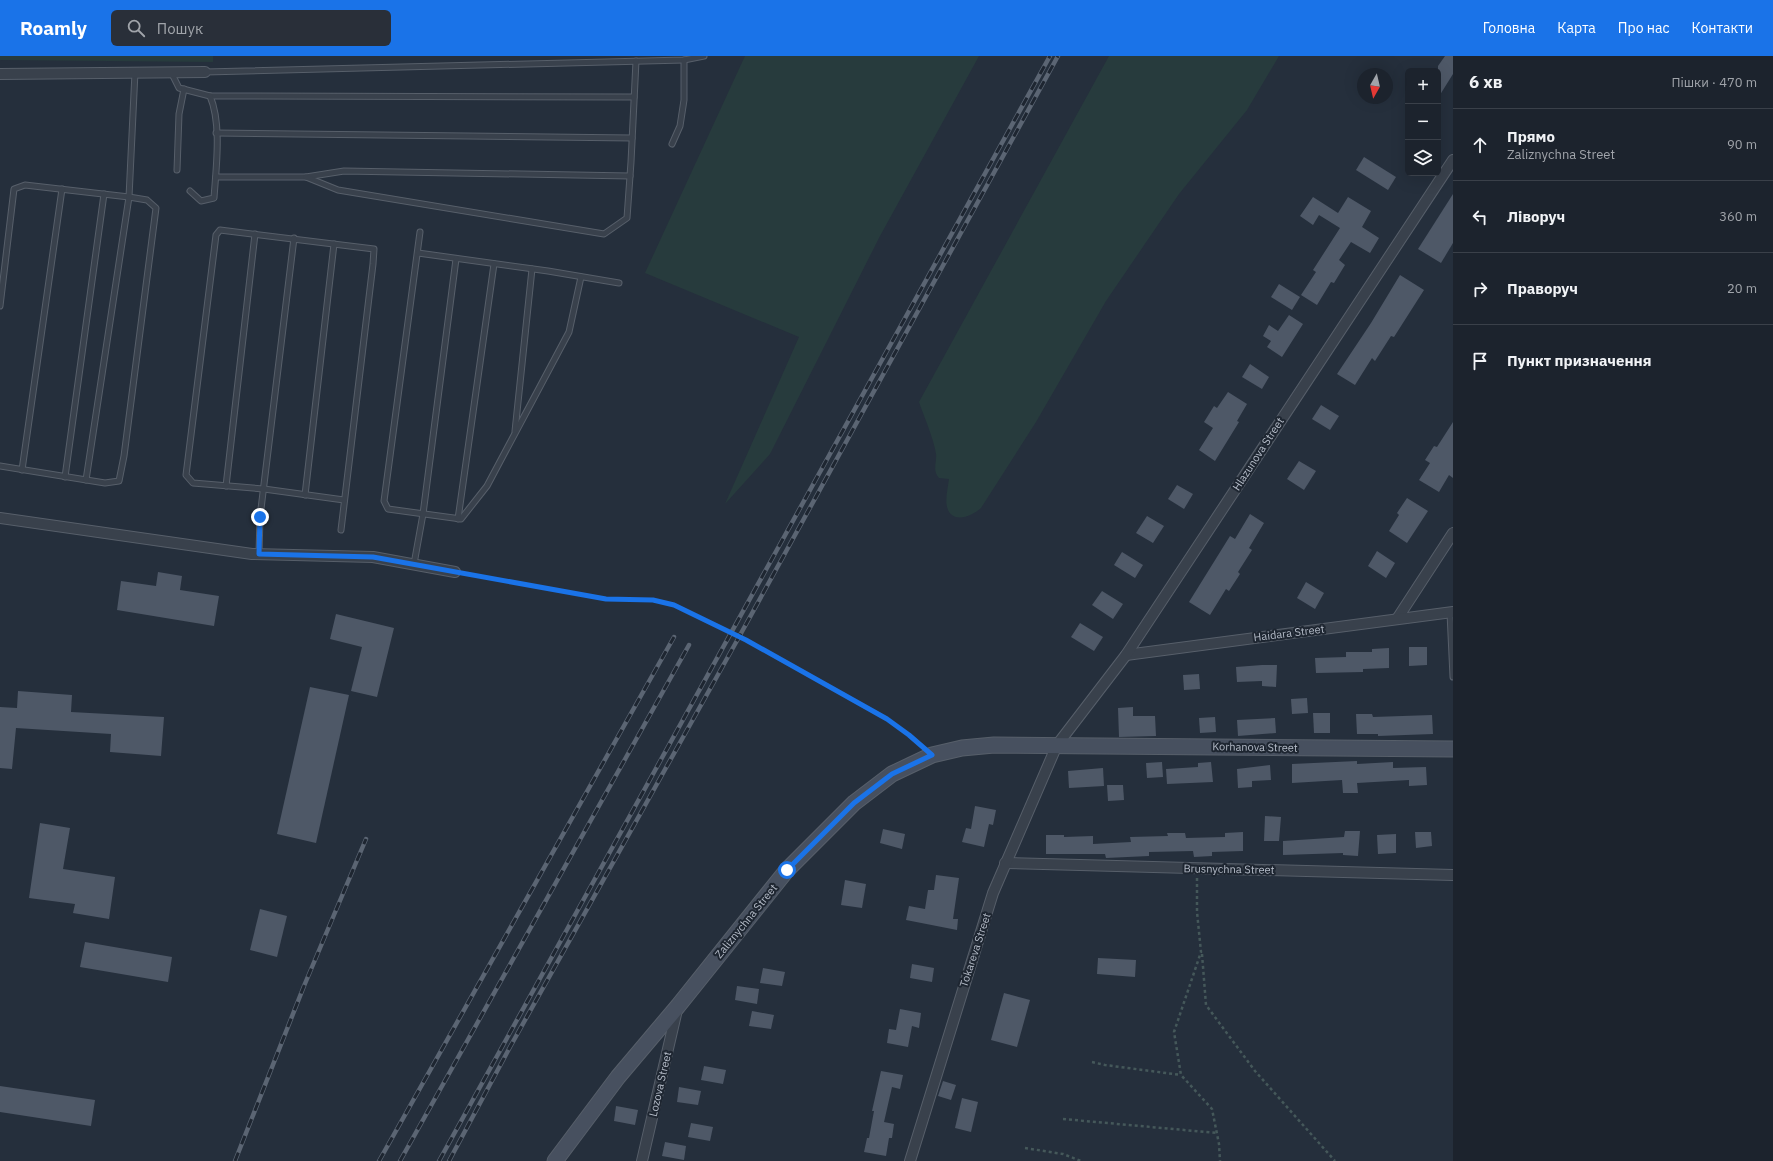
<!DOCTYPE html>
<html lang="uk">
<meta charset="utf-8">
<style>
:root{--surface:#1c232d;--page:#292f39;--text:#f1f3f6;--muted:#a0a4aa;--line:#3a4049;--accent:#1a73e8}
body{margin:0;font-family:"IBM Plex Sans",sans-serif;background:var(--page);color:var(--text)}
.controls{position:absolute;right:12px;top:12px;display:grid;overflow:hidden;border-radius:6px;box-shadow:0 4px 16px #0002}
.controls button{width:36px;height:36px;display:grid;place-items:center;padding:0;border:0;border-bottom:1px solid var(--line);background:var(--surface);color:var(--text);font:20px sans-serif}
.compass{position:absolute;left:1357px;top:12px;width:36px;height:36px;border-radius:50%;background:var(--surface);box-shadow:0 4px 16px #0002;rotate:188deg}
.stop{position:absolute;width:12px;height:12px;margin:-9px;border:3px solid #1a73e8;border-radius:50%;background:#fff}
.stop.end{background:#1a73e8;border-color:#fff;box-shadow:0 1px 4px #0008}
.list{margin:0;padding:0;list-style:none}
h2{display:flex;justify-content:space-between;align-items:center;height:52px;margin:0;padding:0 16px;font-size:17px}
h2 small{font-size:13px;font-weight:400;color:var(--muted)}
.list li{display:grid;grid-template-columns:26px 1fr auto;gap:12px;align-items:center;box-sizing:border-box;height:72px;padding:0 16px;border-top:1px solid var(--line)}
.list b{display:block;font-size:15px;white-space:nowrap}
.list p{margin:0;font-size:13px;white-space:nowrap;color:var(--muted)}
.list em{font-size:13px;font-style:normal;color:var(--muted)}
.icon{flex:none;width:22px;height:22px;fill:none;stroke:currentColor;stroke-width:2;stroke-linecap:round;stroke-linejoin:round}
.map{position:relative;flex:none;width:1453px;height:1105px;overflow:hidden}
header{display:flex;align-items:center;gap:24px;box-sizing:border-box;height:56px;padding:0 20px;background:var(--accent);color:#fff}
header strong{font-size:19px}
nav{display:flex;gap:22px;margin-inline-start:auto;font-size:14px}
.search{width:280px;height:36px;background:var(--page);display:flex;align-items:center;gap:10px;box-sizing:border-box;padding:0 14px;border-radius:6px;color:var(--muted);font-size:15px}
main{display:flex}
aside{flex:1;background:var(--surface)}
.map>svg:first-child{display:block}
.green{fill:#273b3d}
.building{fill:#4e5867}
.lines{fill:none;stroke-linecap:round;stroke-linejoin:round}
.service-casing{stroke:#575f6a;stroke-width:7}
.minor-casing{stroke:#575f6a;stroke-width:12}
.secondary-casing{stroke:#575f6a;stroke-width:17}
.path{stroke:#45585a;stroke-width:2.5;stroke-dasharray:3 3;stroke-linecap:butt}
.service{stroke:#39414c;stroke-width:5}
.minor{stroke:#39414c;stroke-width:10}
.secondary{stroke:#47505f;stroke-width:15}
.rail-casing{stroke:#5b6573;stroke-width:4.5}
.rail{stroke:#1e2631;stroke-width:3;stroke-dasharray:9;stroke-linecap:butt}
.path-bridge{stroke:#45585a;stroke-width:2.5;stroke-dasharray:3 3;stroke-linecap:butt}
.route{stroke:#1a73e8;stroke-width:5}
.labels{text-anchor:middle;stroke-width:4;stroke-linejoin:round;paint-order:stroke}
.street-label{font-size:11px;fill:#b5bcc8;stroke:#1e2631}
</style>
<header>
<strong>Roamly</strong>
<div class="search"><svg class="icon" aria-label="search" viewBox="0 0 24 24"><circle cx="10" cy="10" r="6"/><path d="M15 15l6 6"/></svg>Пошук</div>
<nav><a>Головна</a><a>Карта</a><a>Про нас</a><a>Контакти</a></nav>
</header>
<main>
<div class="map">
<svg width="1453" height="1105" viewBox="0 0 1453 1105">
<rect width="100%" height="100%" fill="#252f3c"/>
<g class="green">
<polygon points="0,0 213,0 213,6 0,4"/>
<polygon points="745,0 979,0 880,180 770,398 725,448 799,281 645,217"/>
<path d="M1109,0H1279L1247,54L1179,138L1106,245L1036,366L981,452C972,460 952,469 947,451C945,443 948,431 949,423L939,422C932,414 937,407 936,398C934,383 924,361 919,346Z"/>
</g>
<g class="building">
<polygon points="1445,0 1453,0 1453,18 1438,42 1438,10"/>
<polygon points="1364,101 1396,121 1388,134 1356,114"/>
<polygon points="1453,138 1453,187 1441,207 1418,193"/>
<polygon points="1313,141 1338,157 1348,141 1371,155 1362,171 1379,182 1370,197 1351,186 1339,204 1345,209 1334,227 1331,226 1317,249 1301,239 1316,216 1313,214 1340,172 1319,159 1313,169 1300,160"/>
<polygon points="1400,219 1424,234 1394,281 1391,280 1375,305 1372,302 1355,329 1337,318 1371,267"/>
<polygon points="1279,228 1300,241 1292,254 1271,241"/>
<polygon points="1289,259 1303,268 1282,301 1267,291 1271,285 1263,280 1269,269 1278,275"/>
<polygon points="1250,308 1269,321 1262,333 1242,321"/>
<polygon points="1228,336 1247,348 1237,365 1239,366 1215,405 1199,394 1213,372 1204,366 1214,350 1217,352"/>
<polygon points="1321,349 1339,360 1330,374 1312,363"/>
<polygon points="1453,366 1453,422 1449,419 1439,436 1419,424 1430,407 1425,404 1434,390 1437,391"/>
<polygon points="1299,405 1316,415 1304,434 1287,423"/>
<polygon points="1177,429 1193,438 1184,453 1168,443"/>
<polygon points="1407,442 1428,455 1407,487 1389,475 1399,459 1397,457"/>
<polygon points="1250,458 1264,467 1249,492 1252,494 1238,516 1240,518 1229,535 1226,533 1210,559 1189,546 1230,480 1235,483"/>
<polygon points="1147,460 1164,470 1153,487 1136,477"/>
<polygon points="1377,495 1395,507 1386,522 1368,510"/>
<polygon points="1122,496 1143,509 1135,522 1114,509"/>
<polygon points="158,516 182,520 180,534 219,540 214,570 117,554 121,525 156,530"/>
<polygon points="1306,526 1324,537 1315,553 1297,542"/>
<polygon points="1102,535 1123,548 1113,563 1092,549"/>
<polygon points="336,558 394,572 377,641 351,635 362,591 330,583"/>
<polygon points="1080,567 1103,581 1094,595 1071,581"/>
<polygon points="1409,591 1427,591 1427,609 1409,610"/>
<polygon points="1389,592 1389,612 1363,613 1363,616 1316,617 1315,602 1346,601 1346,596 1372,596 1372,593"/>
<polygon points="1262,609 1277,609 1276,631 1262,630 1262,625 1237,626 1236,611"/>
<polygon points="1199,618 1200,633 1184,634 1183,619"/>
<polygon points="310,631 349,639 316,787 277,778"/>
<polygon points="18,635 72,639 71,656 164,661 161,700 110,696 111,678 16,672 12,713 0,712 0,651 17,652"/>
<polygon points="1307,642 1308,657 1292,658 1291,643"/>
<polygon points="1133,651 1133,660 1155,660 1156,680 1119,681 1118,652"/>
<polygon points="1313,657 1330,657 1330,677 1314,677"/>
<polygon points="1356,658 1372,658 1373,661 1432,659 1433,678 1378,680 1378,678 1357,678"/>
<polygon points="1215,661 1216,676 1200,677 1199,662"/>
<polygon points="1275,662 1276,677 1238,680 1237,664"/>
<polygon points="1357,705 1357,708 1393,706 1393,712 1426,711 1427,729 1409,730 1409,724 1357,727 1358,737 1343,737 1342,724 1292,727 1292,708"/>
<polygon points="1162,706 1163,721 1147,722 1146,707"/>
<polygon points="1211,706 1213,726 1167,728 1166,713 1198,711 1198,707"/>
<polygon points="1270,709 1271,724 1252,725 1252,731 1238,732 1237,713"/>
<polygon points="1103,712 1104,730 1069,732 1068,715"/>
<polygon points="1107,729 1123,729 1124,744 1108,745"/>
<polygon points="975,750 996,754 993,769 989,768 984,791 962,786 966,772 971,773"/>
<polygon points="1265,760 1281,761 1279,785 1264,785"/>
<polygon points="40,767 70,772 63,813 115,821 109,863 73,857 75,848 29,842"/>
<polygon points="883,773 905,778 902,793 880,787"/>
<polygon points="1345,775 1360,775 1358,800 1343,799 1343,797 1283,799 1283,785 1344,781"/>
<polygon points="1243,776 1243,795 1212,796 1212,800 1194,801 1193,795 1149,796 1149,800 1106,802 1105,798 1046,798 1046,779 1064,779 1064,781 1093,780 1093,788 1131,786 1130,781 1168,780 1167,777 1185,777 1186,782 1225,781 1225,777"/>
<polygon points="1415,776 1431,776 1432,790 1416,792"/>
<polygon points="1396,778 1396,797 1378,798 1377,779"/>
<polygon points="936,819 959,822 953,863 958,863 957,874 906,864 909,850 925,853 928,834 934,834"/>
<polygon points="845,824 866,828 862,852 841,849"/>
<polygon points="260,853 287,860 277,901 250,894"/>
<polygon points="85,886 172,901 168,926 80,911"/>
<polygon points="1098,902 1136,904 1135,921 1097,918"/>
<polygon points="912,908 934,912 932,926 910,922"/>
<polygon points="763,912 785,916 782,930 760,927"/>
<polygon points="737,930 759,933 757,948 735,944"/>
<polygon points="1004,937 1030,944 1017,991 991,984"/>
<polygon points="900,953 921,957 919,972 912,970 908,991 887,987 889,973 896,974"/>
<polygon points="752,955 774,959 771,973 749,970"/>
<polygon points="704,1010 726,1014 723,1028 701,1024"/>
<polygon points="881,1015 903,1019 900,1033 892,1031 884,1066 894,1068 892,1082 889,1082 886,1100 864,1096 867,1082 869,1082 874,1055 872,1055"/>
<polygon points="943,1025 956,1029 951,1044 938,1040"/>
<polygon points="0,1030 95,1044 91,1070 0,1056"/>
<polygon points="679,1031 701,1035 698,1049 677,1046"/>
<polygon points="962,1042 978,1046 971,1076 955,1072"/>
<polygon points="616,1050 638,1054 635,1069 614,1065"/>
<polygon points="691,1067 713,1071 710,1085 688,1081"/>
<polygon points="665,1086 686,1090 684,1104 662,1100"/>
</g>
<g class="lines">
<defs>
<g id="service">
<polyline points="171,16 179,32 210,40 634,41"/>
<polyline points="205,16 684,4 704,0"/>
<polyline points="216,77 632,82"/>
<polyline points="672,88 680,70 684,44 684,4"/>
<polyline points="177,114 179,58 184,33"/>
<polyline points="216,121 306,121 344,115 630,120"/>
<polyline points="306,121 338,134 604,178 627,162 631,106 636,5"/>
<path d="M190,135L201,145L214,142C216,112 222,68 210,40"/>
<polyline points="420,176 384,445 388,453 461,463 487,430 569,276 581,221"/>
<polyline points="418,197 548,215 619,227"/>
<polyline points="0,250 14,133 25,129 129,141 147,144 156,152 124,400 119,425 105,427 0,410"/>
<polyline points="515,375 532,213"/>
<polyline points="22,414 62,133"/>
<polyline points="65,421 104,138"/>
<polyline points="86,424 129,141 135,16"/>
<polyline points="226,430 255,178"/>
<polyline points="305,439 334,188"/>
<polyline points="458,463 494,208"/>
<polyline points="341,474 373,208 374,193 220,174 216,179 186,419 193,427 264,433 344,444"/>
<polyline points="259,498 260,461 294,182"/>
<polyline points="414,508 423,458 456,203"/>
<polyline points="1450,557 1453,621"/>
</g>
<g id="minor">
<polyline points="0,18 205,16"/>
<polyline points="0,462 252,498 373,501 455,516"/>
<polyline points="1397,563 1453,477"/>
<polyline points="1126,599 1453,556"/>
<polyline points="1005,807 1453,819"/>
<polyline points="642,1105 677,954"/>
<polyline points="910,1105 993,837 1057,689 1126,599 1453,104"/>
</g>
<polyline id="secondary" points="555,1105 618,1021 678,950 787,814 854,747 892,718 932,699 962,692 994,689 1453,693"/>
</defs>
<use href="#service" class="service-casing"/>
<use href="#minor" class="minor-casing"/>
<use href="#secondary" class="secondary-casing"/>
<g class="path">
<polyline points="1197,822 1197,856 1201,896 1174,976 1181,1019 1212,1053 1219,1088 1220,1105"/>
<polyline points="1202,898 1206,949 1255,1015 1335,1105"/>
<polyline points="1092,1006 1105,1009 1181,1019"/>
<polyline points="1063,1063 1217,1077"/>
<polyline points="1025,1092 1063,1098 1081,1105"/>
</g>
<use href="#service" class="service"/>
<use href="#minor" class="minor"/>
<use href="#secondary" class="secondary"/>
<defs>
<g id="rail">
<polyline points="235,1105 304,930 366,783"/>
<polyline points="379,1105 674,581"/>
<polyline points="400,1105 689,589"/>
<polyline points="439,1105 1050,0"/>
<polyline points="449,1105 510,991 739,581 1058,0"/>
</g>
</defs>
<use href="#rail" class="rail-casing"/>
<use href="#rail" class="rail"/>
<polyline class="path-bridge" points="455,516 606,543 653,544 674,549 746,584 887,663 909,679 932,699"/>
</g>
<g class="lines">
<polyline class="route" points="260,461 259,498 373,501 606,543 653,544 674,549 746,584 887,663 909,679 932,699 892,718 854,747 787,814"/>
</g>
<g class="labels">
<g class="street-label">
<text transform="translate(1258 398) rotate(-57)" y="4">Hlazunova Street</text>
<text transform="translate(1289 577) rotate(-7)" y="4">Haidara Street</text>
<text transform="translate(1255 691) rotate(1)" y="4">Korhanova Street</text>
<text transform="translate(1229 813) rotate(1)" y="4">Brusnychna Street</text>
<text transform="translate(746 865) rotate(-51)" y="4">Zaliznychna Street</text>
<text transform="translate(975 894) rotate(-72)" y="4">Tokareva Street</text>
<text transform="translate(660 1028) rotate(-77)" y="4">Lozova Street</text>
</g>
</g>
</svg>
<div class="controls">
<button>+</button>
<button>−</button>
<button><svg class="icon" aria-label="layers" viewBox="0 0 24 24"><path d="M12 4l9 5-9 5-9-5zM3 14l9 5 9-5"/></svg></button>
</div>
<svg class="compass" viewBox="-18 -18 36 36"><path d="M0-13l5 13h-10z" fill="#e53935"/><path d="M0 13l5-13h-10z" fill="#a0a4aa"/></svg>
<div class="stop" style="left:787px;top:814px"></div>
<div class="stop end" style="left:260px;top:461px"></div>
</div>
<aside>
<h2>6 хв<small>Пішки · 470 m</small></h2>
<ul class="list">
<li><svg class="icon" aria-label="ahead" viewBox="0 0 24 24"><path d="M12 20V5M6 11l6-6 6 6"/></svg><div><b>Прямо</b><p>Zaliznychna Street</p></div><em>90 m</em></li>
<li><svg class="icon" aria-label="left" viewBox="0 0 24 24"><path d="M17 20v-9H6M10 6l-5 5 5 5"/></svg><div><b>Ліворуч</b></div><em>360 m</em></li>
<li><svg class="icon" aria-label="right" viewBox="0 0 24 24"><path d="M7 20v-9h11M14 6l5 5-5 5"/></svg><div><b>Праворуч</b></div><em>20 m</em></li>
<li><svg class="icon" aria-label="arrive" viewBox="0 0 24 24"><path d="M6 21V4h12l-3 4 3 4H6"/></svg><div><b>Пункт призначення</b></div></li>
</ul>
</aside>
</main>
